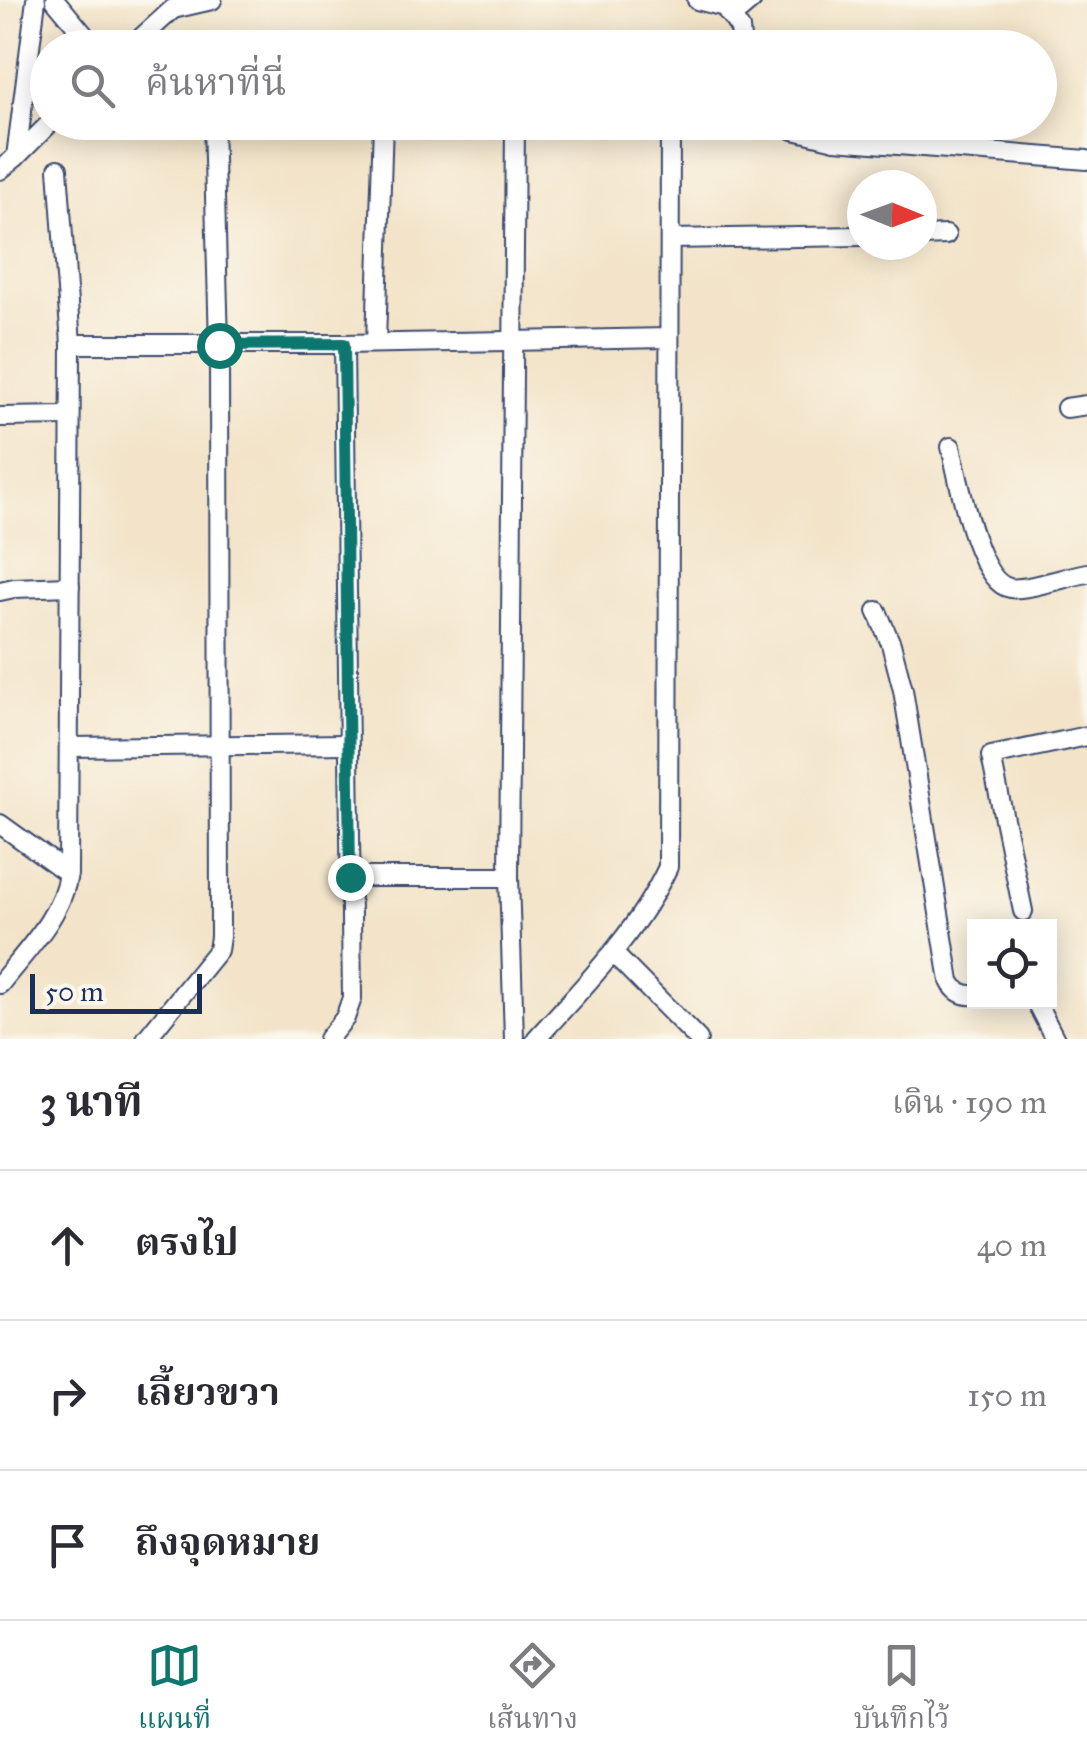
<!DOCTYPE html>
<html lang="th">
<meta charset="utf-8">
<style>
:root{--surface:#fff;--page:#f2f2f3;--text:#2b2b33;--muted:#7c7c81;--line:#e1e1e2;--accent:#0f766e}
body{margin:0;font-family:"IM FELL Great Primer","Noto Serif Thai",serif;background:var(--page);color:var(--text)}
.controls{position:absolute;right:30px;bottom:30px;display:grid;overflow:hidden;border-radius:0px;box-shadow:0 5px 25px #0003}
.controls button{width:90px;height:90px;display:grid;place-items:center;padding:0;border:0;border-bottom:2px solid var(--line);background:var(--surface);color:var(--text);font:50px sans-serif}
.compass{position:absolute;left:847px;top:170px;width:90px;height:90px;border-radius:50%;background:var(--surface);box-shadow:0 5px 25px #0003;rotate:91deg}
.scale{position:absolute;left:30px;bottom:25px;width:172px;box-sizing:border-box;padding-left:10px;border:5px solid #1b2f5e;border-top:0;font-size:28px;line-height:35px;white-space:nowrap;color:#1b2f5e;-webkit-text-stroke:8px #fbf7ec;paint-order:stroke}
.stop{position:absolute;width:30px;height:30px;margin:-22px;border:8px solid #0f766e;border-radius:50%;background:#fff}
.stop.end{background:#0f766e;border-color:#fff;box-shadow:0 2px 10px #0008}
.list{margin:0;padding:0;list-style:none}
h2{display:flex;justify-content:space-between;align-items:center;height:130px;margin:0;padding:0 40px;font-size:42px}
h2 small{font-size:32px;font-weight:400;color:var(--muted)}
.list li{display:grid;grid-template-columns:65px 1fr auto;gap:30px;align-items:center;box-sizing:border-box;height:150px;padding:0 40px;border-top:2px solid var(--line)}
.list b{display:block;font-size:38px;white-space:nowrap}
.list em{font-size:32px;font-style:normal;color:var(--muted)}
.icon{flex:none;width:55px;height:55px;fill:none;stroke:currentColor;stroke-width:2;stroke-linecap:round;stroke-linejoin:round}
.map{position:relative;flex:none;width:1087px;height:1039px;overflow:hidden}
.search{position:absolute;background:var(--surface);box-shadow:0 5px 25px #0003;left:30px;right:30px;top:30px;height:110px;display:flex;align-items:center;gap:25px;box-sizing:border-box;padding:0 35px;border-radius:55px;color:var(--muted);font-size:38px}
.sheet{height:580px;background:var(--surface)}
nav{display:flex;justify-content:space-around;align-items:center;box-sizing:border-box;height:140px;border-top:2px solid var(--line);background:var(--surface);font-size:28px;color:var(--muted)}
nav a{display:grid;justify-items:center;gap:5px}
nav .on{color:var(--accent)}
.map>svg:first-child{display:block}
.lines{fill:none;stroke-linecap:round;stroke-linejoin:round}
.minor-casing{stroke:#3b4a6e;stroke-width:22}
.minor{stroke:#fff;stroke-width:18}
.route{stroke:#0f766e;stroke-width:12}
</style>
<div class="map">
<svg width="1087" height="1039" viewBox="0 0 1087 1039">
<rect width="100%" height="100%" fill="#fbf7ec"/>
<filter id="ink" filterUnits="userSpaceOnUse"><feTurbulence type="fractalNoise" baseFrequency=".01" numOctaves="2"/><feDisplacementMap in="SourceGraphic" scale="20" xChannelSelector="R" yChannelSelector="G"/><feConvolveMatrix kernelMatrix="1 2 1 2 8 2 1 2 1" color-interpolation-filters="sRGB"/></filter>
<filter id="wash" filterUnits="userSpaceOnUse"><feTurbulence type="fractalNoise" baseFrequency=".0048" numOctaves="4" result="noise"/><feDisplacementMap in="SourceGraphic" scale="40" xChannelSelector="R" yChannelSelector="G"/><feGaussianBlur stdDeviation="2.25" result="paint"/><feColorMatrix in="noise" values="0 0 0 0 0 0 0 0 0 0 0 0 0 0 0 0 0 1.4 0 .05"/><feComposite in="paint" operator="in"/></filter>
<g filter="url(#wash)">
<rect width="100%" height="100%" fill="#f3e4c9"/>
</g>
<g filter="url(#ink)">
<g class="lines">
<defs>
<g id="minor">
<polyline points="55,0 95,48"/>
<polyline points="697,0 725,7 740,29 742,48"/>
<polyline points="728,13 739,11 752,0"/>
<polyline points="130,48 173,9 212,0"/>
<polyline points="782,122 794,130 835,140 1087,160"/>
<polyline points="16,157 51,122"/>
<polyline points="0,170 16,157 36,0"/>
<polyline points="922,236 946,235"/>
<polyline points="670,239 862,236"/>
<polyline points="376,343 383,122"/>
<polyline points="71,344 344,344 668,338"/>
<polyline points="1066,408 1087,405"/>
<polyline points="0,417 69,416"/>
<path d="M951,447C958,476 976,582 1010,588C1025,591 1069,576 1087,573"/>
<polyline points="0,591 14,588 70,586"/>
<path d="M877,611L891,644L903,690L950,981C955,991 963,996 974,995"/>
<polyline points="69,747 348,744"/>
<polyline points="0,824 68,873"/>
<polyline points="350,877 509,877"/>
<polyline points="1023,911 991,756 1087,736"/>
<polyline points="614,954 698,1039"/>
<path d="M0,984C25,952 63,915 68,873L71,344L58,169"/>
<polyline points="1036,1002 1055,1039"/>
<polyline points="146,1039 218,950 220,937 219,345 213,122"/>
<polyline points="328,1039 345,1018 352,998 344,344"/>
<polyline points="514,1039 509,877 515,122"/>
<path d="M536,1039C585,985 637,933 668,867L670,122"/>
</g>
</defs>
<use href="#minor" class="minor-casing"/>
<use href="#minor" class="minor"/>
</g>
</g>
<g class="lines" filter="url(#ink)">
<polyline class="route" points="219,345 344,344 350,877"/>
</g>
</svg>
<div class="controls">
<button><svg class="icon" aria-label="locate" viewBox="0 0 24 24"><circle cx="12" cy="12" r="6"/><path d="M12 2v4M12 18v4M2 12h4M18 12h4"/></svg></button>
</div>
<svg class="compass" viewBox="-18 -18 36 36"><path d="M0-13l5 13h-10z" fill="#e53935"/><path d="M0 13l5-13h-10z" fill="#7c7c81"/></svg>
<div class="scale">50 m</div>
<div class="stop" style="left:219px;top:345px"></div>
<div class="stop end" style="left:350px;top:877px"></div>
<div class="search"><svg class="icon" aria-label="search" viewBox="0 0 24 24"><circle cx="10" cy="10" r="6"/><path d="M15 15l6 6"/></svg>ค้นหาที่นี่</div>
</div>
<section class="sheet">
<h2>3 นาที<small>เดิน · 190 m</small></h2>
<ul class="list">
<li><svg class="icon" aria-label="ahead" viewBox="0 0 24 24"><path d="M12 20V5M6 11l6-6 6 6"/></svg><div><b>ตรงไป</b></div><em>40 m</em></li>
<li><svg class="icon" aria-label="right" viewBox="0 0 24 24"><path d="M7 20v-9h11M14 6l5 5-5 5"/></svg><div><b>เลี้ยวขวา</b></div><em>150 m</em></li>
<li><svg class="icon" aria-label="arrive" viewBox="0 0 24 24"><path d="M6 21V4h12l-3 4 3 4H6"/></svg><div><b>ถึงจุดหมาย</b></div></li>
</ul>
</section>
<nav>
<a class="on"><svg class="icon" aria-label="map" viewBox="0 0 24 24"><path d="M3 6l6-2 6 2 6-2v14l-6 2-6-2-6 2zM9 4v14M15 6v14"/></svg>แผนที่</a>
<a><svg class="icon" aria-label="directions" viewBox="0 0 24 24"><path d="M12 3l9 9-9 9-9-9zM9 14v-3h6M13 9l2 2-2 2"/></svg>เส้นทาง</a>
<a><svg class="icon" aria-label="saved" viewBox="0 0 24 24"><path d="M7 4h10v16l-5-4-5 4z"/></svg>บันทึกไว้</a>
</nav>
